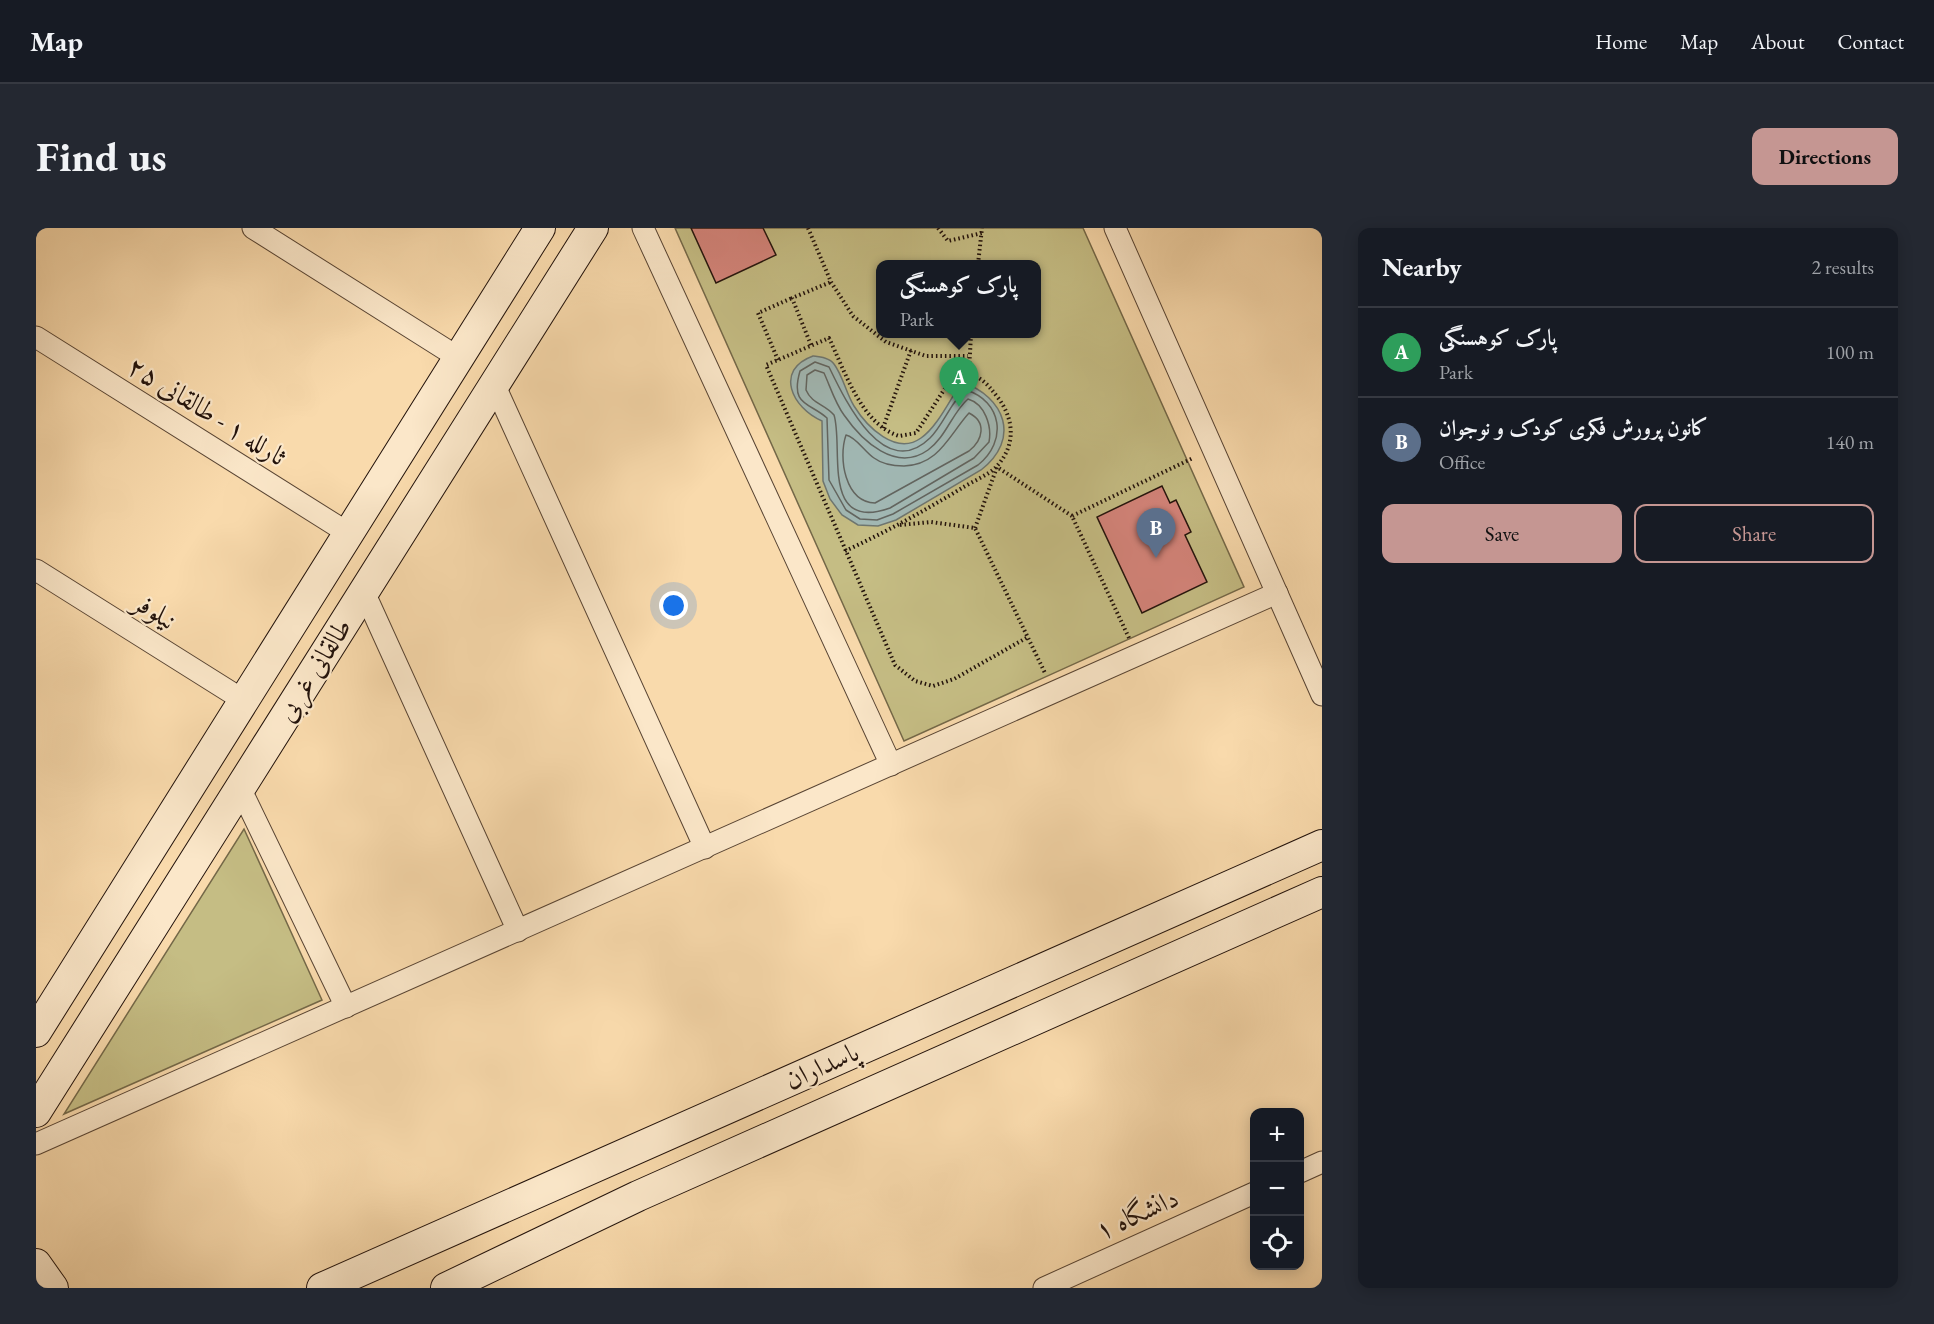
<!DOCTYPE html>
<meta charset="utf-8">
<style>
:root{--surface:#171b24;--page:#242831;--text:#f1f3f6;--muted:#9ea1a6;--line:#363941;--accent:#c59692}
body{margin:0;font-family:"EB Garamond",Amiri,serif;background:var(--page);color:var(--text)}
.controls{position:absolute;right:18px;bottom:18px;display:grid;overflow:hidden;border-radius:12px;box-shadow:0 3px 15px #0003}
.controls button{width:54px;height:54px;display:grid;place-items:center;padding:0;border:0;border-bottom:2px solid var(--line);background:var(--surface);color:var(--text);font:30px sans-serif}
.you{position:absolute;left:638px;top:378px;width:21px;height:21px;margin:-15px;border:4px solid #fff;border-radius:50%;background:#1a73e8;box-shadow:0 0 0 9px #1a73e833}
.badge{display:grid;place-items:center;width:39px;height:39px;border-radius:50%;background:var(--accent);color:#fff;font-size:20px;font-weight:700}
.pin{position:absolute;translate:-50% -50px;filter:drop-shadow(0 2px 3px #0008)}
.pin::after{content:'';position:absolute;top:32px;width:21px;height:18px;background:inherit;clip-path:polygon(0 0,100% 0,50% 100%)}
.popup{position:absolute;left:840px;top:32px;width:165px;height:78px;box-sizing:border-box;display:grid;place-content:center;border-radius:12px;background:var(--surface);filter:drop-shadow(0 2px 4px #0005);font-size:20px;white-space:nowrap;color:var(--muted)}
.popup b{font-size:22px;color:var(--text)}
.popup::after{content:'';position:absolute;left:50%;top:100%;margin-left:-12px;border:12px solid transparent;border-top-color:var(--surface)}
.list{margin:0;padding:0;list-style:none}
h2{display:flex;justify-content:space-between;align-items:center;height:78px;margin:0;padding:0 24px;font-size:26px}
h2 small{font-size:20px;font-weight:400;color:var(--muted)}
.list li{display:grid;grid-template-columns:39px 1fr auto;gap:18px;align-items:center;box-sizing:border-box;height:90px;padding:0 24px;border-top:2px solid var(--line)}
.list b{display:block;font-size:22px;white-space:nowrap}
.list p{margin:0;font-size:20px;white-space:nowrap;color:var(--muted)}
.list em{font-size:20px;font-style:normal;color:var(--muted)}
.actions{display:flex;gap:12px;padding:18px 24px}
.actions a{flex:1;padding:14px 0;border:2px solid var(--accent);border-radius:12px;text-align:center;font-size:21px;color:var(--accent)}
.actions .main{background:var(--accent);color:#111}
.icon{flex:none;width:33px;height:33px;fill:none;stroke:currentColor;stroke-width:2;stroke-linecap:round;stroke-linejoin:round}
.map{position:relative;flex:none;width:1286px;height:1060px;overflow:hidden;border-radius:12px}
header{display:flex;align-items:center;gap:36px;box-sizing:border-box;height:84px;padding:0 30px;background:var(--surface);border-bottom:2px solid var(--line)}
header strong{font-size:28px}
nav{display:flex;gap:33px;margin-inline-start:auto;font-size:21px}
.intro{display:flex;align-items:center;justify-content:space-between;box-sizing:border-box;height:144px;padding:0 36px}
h1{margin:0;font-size:42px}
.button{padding:15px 27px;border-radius:12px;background:var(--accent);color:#111;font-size:21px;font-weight:700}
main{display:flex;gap:36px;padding:0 36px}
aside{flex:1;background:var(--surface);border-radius:12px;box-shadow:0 3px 15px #0003}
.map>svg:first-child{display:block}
.green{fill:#c5bd84;stroke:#746848;stroke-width:1.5;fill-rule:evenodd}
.water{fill:#a1b8b4;stroke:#6e7670;stroke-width:1.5}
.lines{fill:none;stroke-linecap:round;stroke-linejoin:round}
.shore{stroke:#626560;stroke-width:1.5}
.building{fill:#d5847b;stroke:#22120b;stroke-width:1.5}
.minor-casing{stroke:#584433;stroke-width:23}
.secondary-casing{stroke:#22120b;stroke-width:32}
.path{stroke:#22120b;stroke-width:4;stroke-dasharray:1.5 3;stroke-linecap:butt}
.minor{stroke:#fbe7c9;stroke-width:21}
.secondary{stroke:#fbe7c9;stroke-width:30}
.labels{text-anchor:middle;stroke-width:4.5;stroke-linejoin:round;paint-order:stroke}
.street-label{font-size:27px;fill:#22120b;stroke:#fbe7c9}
</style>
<header>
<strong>Map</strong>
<nav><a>Home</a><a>Map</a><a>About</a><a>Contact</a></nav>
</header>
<div class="intro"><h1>Find us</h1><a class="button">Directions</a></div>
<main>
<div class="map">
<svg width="1286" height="1060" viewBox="0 0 1286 1060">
<rect width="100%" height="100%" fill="#f9daac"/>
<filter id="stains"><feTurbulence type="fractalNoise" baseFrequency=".00333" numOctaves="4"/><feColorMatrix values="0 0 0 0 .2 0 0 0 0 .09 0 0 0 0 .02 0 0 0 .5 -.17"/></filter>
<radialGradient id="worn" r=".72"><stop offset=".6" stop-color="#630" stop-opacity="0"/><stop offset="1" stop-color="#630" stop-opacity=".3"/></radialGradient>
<g class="green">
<path d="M639,0H1047L1208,359L868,513ZM845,36H1001V106H845Z"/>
<polygon points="208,601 286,772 28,886"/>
</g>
<path class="water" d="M777,128C785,129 794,130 798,136C807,148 810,165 818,178C831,199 860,228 885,210C902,198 914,171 926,154C969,169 985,211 945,242L860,292L842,298L822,297L806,287L794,271L787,253L786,193C756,180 738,142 777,128Z"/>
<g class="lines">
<g class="shore">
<path d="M779,134L793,139C809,172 848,255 894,210C908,196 915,173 930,162C966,173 972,213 942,237L857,286L841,292L824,291L810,282L793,252L791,190C773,174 754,178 764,143Z"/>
<path d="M779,142L788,145C794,158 799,175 808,187C826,213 860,245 892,222C910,209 916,185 932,171C949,176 956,198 953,214L938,230L854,280C784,305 808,218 798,187C789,176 776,176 770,162L771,147Z"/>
<path d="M933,185C951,194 947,212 933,223L839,275C809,274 802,230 810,207C820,209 829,224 838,230C846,236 858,238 868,238C903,237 913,207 933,185Z"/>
</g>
</g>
<g class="building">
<polygon points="655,0 727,0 740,27 680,55"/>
<polygon points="1126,258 1134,275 1140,272 1155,304 1149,307 1171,354 1106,385 1061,289"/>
</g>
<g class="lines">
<defs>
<g id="minor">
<polyline points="217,0 423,130"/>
<polyline points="607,0 855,537"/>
<polyline points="1079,0 1286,467"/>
<polyline points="0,109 312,305"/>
<polyline points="458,156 669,620"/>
<polyline points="0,342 207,472"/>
<polyline points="328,364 482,703"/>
<polyline points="204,560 310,779"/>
<polyline points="0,916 1241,365"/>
<polyline points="1264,944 1286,934"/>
<polyline points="1008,1060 1218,965"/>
</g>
<g id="secondary">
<polyline points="0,804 504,0"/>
<polyline points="0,884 557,0"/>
<polyline points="0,1036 17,1060"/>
<polyline points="286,1060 1286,617"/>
<polyline points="410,1060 602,968 1286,664"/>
</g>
</defs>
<use href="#minor" class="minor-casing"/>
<use href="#secondary" class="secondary-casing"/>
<g class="path">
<polyline points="772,0 795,54 817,88 850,114 890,128 932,128"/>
<polyline points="902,0 912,13 946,5"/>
<polyline points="942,36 946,0"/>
<polyline points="775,117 756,70 795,54"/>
<polyline points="742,132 722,85 756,70"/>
<polyline points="933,144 935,106"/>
<polyline points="847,200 875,122"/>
<polyline points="864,297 895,294 939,300 1009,445"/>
<polyline points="939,300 961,239 1036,288"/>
<path d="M809,323C850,304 888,283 926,260C937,253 953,247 961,238C980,217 978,192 963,171C950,154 942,144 919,145L880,205L863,208C825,196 809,143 793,110L730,137L859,437L879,453L897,458L918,451L992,409"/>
<polyline points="1093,410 1036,288 1157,230"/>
</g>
<use href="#minor" class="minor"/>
<use href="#secondary" class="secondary"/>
</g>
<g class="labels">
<g class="street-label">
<text transform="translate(171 183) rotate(32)" y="9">ثارلله ۱ - طالقانی ۲۵</text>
<text transform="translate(119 383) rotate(32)" y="9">نیلوفر</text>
<text transform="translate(278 442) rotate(-58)" y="9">طالقانی غربی</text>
<text transform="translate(786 838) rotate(-24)" y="9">پاسداران</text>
<text transform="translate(1101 986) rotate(-24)" y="9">دانشگاه ۱</text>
</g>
</g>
<rect width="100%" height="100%" filter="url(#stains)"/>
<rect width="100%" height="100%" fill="url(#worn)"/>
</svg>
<div class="controls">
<button>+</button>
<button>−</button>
<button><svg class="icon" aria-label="locate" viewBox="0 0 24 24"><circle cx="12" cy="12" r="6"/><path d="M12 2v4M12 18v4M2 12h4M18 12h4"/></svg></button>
</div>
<div class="you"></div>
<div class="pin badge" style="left:923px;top:179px;background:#2e9e5b">A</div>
<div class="popup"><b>پارک کوهسنگی</b>Park</div>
<div class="pin badge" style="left:1120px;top:330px;background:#5c6f8a">B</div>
</div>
<aside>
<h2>Nearby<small>2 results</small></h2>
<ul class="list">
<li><span class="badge" style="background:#2e9e5b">A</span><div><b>پارک کوهسنگی</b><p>Park</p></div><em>100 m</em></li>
<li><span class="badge" style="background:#5c6f8a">B</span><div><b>کانون پرورش فکری کودک و نوجوان</b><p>Office</p></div><em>140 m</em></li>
</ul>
<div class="actions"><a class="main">Save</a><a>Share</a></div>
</aside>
</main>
